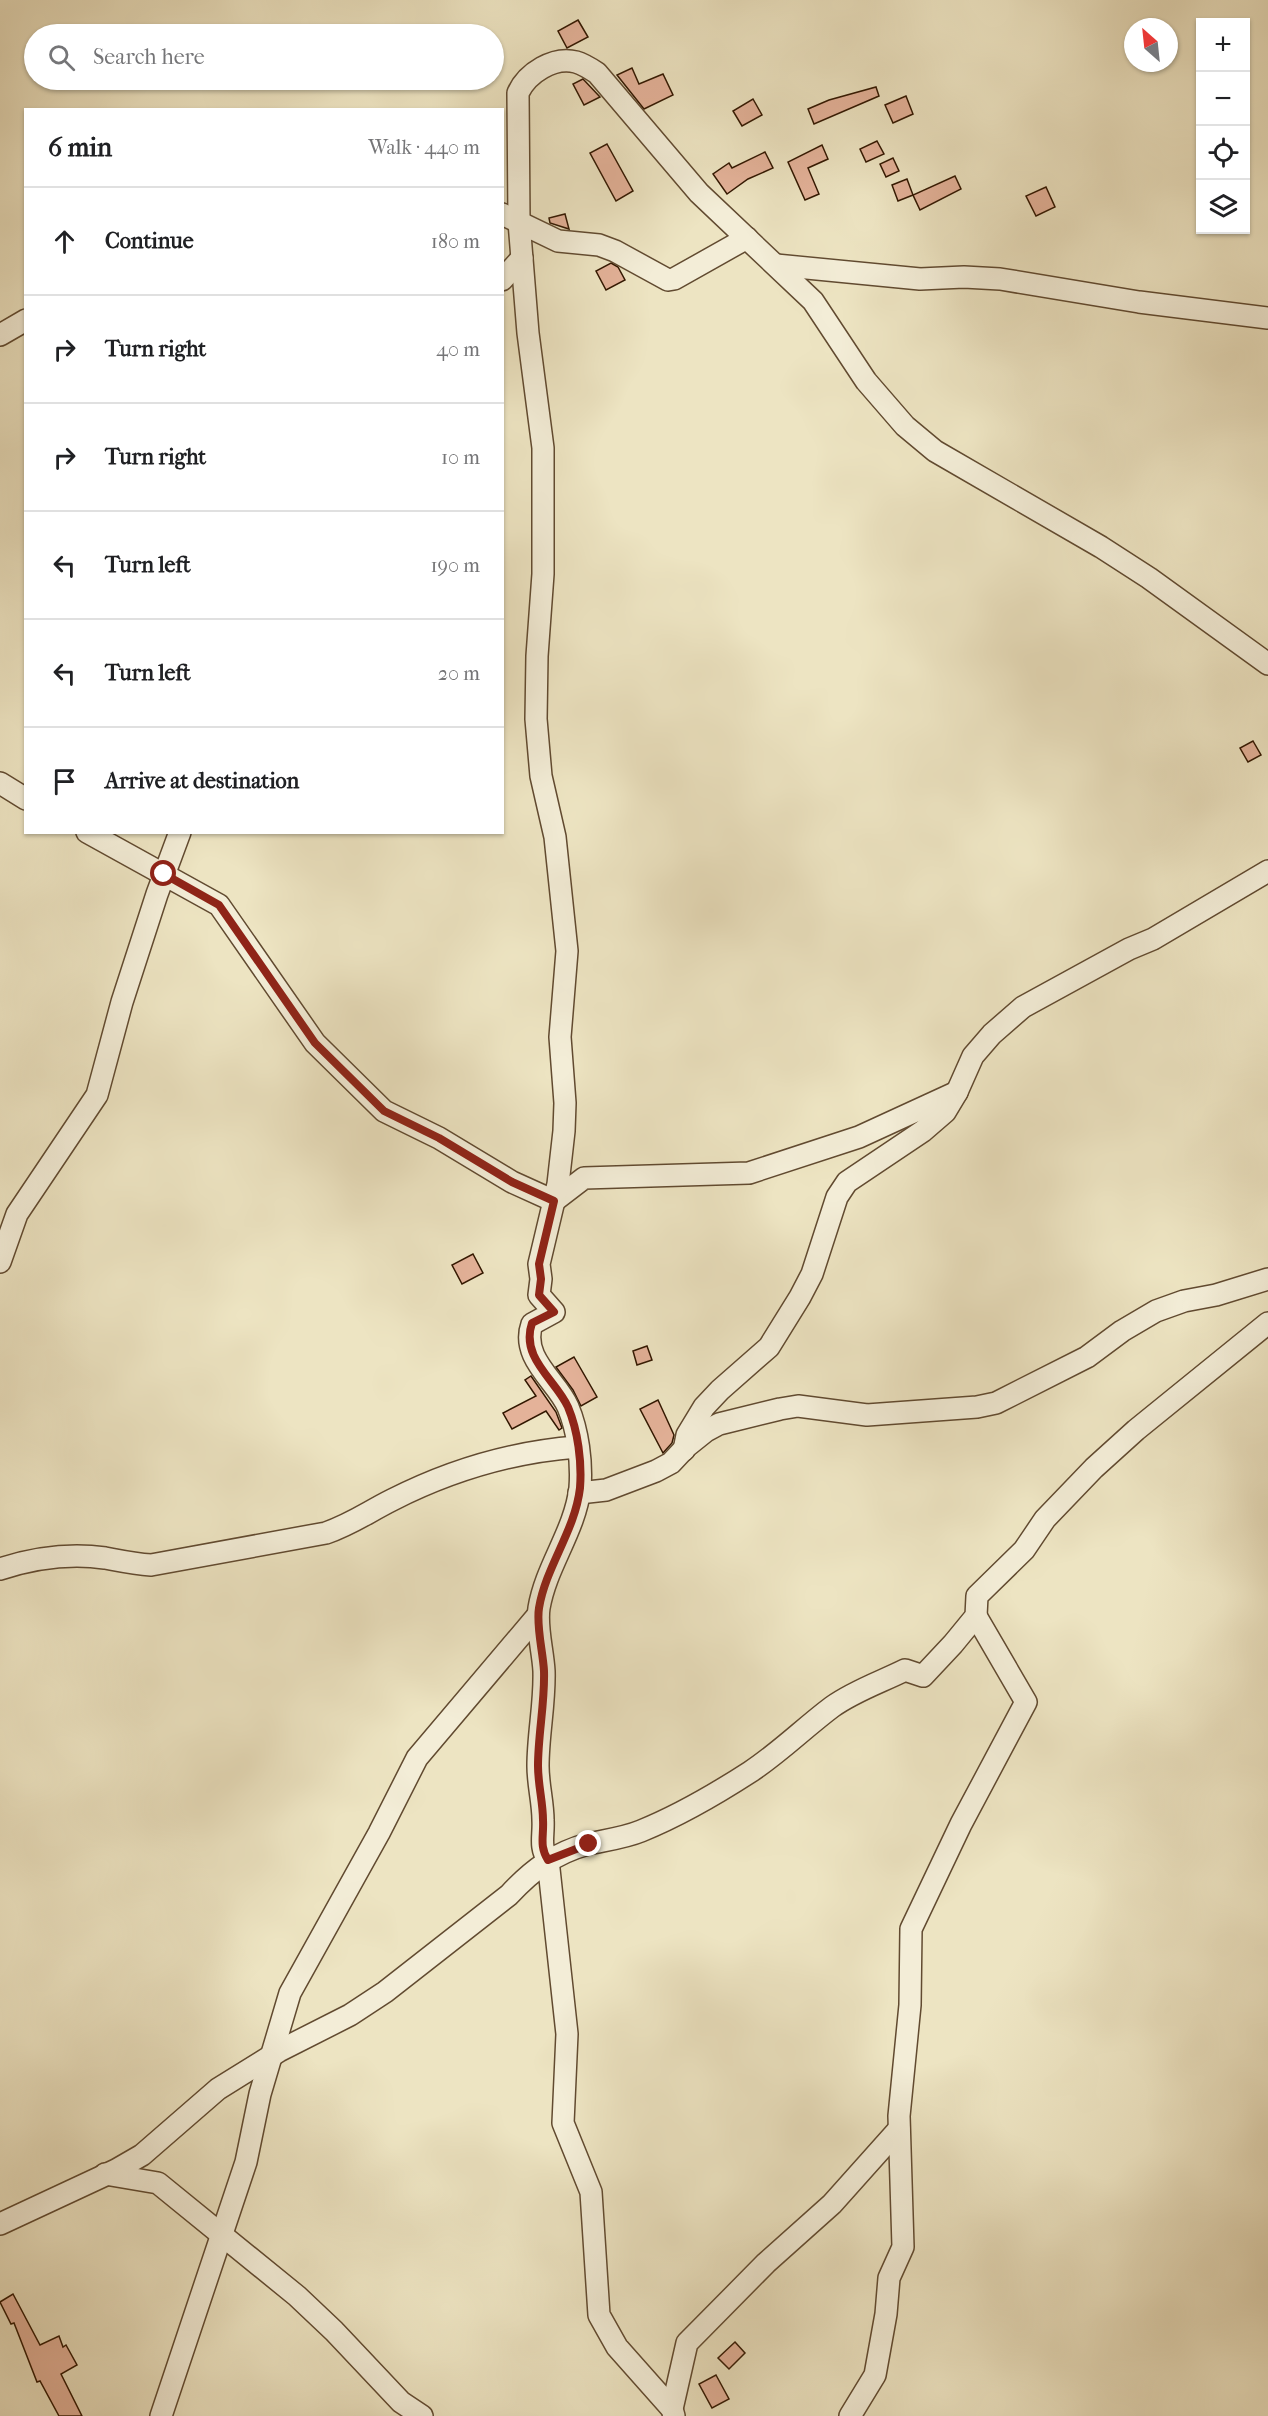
<!DOCTYPE html>
<meta charset="utf-8">
<style>
:root{--surface:#fff;--page:#f2f2f2;--text:#202124;--muted:#757577;--line:#e0e0e0}
body{margin:0;font-family:"IM FELL French Canon",serif;background:var(--page);color:var(--text)}
.controls{position:absolute;right:18px;top:18px;display:grid;overflow:hidden;border-radius:0px;box-shadow:0 2px 4px #0004}
.controls button{width:54px;height:54px;display:grid;place-items:center;padding:0;border:0;border-bottom:2px solid var(--line);background:var(--surface);color:var(--text);font:30px sans-serif}
.compass{position:absolute;left:1124px;top:18px;width:54px;height:54px;border-radius:50%;background:var(--surface);box-shadow:0 2px 4px #0004;rotate:333deg}
.stop{position:absolute;width:18px;height:18px;margin:-14px;border:4px solid #8f2418;border-radius:50%;background:#fff}
.stop.end{background:#8f2418;border-color:#fff;box-shadow:0 2px 6px #0008}
.list{margin:0;padding:0;list-style:none}
h2{display:flex;justify-content:space-between;align-items:center;height:78px;margin:0;padding:0 24px;font-size:26px}
h2 small{font-size:20px;font-weight:400;color:var(--muted)}
.list li{display:grid;grid-template-columns:39px 1fr auto;gap:18px;align-items:center;box-sizing:border-box;height:108px;padding:0 24px;border-top:2px solid var(--line)}
.list b{display:block;font-size:22px;white-space:nowrap}
.list em{font-size:20px;font-style:normal;color:var(--muted)}
.icon{flex:none;width:33px;height:33px;fill:none;stroke:currentColor;stroke-width:2;stroke-linecap:round;stroke-linejoin:round}
.map{position:relative;flex:none;width:1268px;height:2416px;overflow:hidden}
.search{position:absolute;background:var(--surface);box-shadow:0 2px 4px #0004;left:24px;top:24px;width:480px;height:66px;display:flex;align-items:center;gap:15px;box-sizing:border-box;padding:0 21px;border-radius:33px;color:var(--muted);font-size:22px}
.panel{position:absolute;background:var(--surface);box-shadow:0 2px 4px #0004;left:24px;top:108px;width:480px;height:726px;border-radius:0px}
.map>svg:first-child{display:block}
.building{fill:#e4b299;stroke:#321700;stroke-width:1.5}
.lines{fill:none;stroke-linecap:round;stroke-linejoin:round}
.minor-casing{stroke:#614a30;stroke-width:24}
.minor{stroke:#f3edd7;stroke-width:21}
.route{stroke:#8f2418;stroke-width:8}
</style>
<div class="map">
<svg width="1268" height="2416" viewBox="0 0 1268 2416">
<rect width="100%" height="100%" fill="#ede4c2"/>
<filter id="stains"><feTurbulence type="fractalNoise" baseFrequency=".00333" numOctaves="4"/><feColorMatrix values="0 0 0 0 .2 0 0 0 0 .09 0 0 0 0 .02 0 0 0 .5 -.17"/></filter>
<radialGradient id="worn" r=".72"><stop offset=".6" stop-color="#630" stop-opacity="0"/><stop offset="1" stop-color="#630" stop-opacity=".3"/></radialGradient>
<g class="building">
<polygon points="578,20 588,37 567,48 558,31"/>
<polygon points="632,68 639,84 663,74 673,95 644,109 617,75"/>
<polygon points="583,79 600,97 584,105 573,84"/>
<polygon points="876,87 879,96 814,124 808,109 829,100"/>
<polygon points="906,96 913,114 893,123 885,105"/>
<polygon points="753,99 762,115 742,126 733,111"/>
<polygon points="877,141 884,154 866,162 860,149"/>
<polygon points="607,144 633,191 616,201 590,153"/>
<polygon points="822,145 828,159 808,168 819,194 805,200 788,162"/>
<polygon points="765,152 773,168 748,179 727,194 713,174 729,163 732,168"/>
<polygon points="893,158 899,171 886,177 880,164"/>
<polygon points="955,176 961,189 920,210 913,195"/>
<polygon points="907,179 913,195 898,201 892,185"/>
<polygon points="1046,187 1055,207 1036,216 1026,196"/>
<polygon points="565,214 569,229 550,223 549,218"/>
<polygon points="611,263 618,267 625,280 606,290 596,271"/>
<polygon points="1253,741 1261,755 1248,762 1240,748"/>
<polygon points="473,1254 483,1273 462,1284 452,1265"/>
<polygon points="647,1346 652,1360 637,1365 633,1351"/>
<polygon points="574,1357 597,1397 581,1406 573,1390 556,1367"/>
<polygon points="531,1376 556,1412 562,1428 559,1430 546,1411 512,1429 503,1413 536,1396 525,1380"/>
<polygon points="658,1400 674,1435 672,1443 663,1453 640,1409"/>
<polygon points="13,2294 40,2345 59,2336 63,2347 66,2345 77,2365 61,2374 82,2416 59,2416 40,2381 37,2382 14,2323 11,2324 0,2302"/>
<polygon points="735,2342 745,2353 729,2369 718,2358"/>
<polygon points="716,2375 729,2399 712,2408 699,2384"/>
</g>
<g class="lines">
<defs>
<g id="minor">
<polyline points="502,214 558,241 599,245 615,251 668,280 674,279 747,238"/>
<polyline points="776,265 920,279 964,277 1000,279 1139,302 1268,318"/>
<polyline points="502,280 522,258"/>
<polyline points="0,335 26,320"/>
<polyline points="0,783 26,799"/>
<polyline points="87,832 219,905 315,1043 384,1111 439,1138 512,1182 554,1201 584,1178 749,1173 859,1137 957,1092"/>
<polyline points="0,1262 17,1214 97,1095 122,1002 157,894 180,832"/>
<polyline points="684,1450 687,1435 704,1407 720,1390 769,1347 800,1297 812,1274 837,1197 847,1182 923,1131 945,1112 957,1092 973,1056 992,1034 1023,1007 1129,949 1153,939 1268,871"/>
<polyline points="579,1493 606,1490 656,1471 671,1463 686,1447 706,1431 719,1424 780,1409 798,1406 867,1415 977,1407 996,1403 1087,1357 1122,1331 1156,1311 1184,1301 1216,1295 1268,1279"/>
<path d="M0,1569C34,1558 70,1553 105,1558C121,1561 135,1564 151,1565L326,1533C352,1524 368,1512 392,1500C451,1470 511,1452 577,1447"/>
<polyline points="105,2174 158,2183 297,2296 334,2331 401,2402 422,2416"/>
<path d="M0,2224L116,2170L142,2155L218,2089L279,2051L350,2015L385,1992L509,1895C532,1870 555,1853 588,1844C606,1840 624,1838 641,1831C678,1816 716,1794 750,1772C779,1753 804,1728 832,1707C854,1691 881,1682 905,1670L923,1676L953,1644L976,1616L977,1596L1024,1550L1045,1519L1094,1468L1136,1430L1268,1323"/>
<polyline points="672,2409 687,2343 766,2263 832,2204 899,2129"/>
<polyline points="161,2416 246,2162 260,2094 290,1993 379,1833 417,1758 538,1615"/>
<path d="M674,2416L672,2409L617,2347L599,2315L591,2192L563,2123L567,2034L548,1860C539,1846 544,1836 543,1820C543,1802 538,1785 538,1766C538,1734 545,1703 544,1671C543,1651 536,1627 539,1608C546,1566 575,1531 580,1488C582,1462 578,1431 568,1407C557,1381 520,1358 532,1324L554,1312L539,1295L541,1279L539,1264L558,1184L564,1131L565,1103L560,1037L567,951L555,837L541,776L536,719L537,656L543,574V448L528,333L519,222L518,93C527,73 554,56 576,62C583,64 591,69 597,73L699,193L813,301L866,381L905,426L935,451L1101,547L1149,578L1268,664"/>
<polyline points="850,2416 875,2375 886,2314 889,2278 903,2247 899,2116 910,2005 911,1929 961,1824 1026,1702 976,1616"/>
</g>
</defs>
<use href="#minor" class="minor-casing"/>
<use href="#minor" class="minor"/>
</g>
<g class="lines">
<path class="route" d="M164,874L219,905L315,1043L384,1111L439,1138L512,1182L554,1201L539,1264L541,1279L539,1295L554,1312L532,1323C520,1358 556,1380 568,1407C578,1431 582,1462 580,1488C575,1531 546,1566 539,1608C536,1626 543,1652 544,1671C545,1703 538,1734 538,1766C538,1785 543,1802 543,1820C544,1836 539,1846 548,1860L589,1844"/>
</g>
<rect width="100%" height="100%" filter="url(#stains)"/>
<rect width="100%" height="100%" fill="url(#worn)"/>
</svg>
<div class="controls">
<button>+</button>
<button>−</button>
<button><svg class="icon" aria-label="locate" viewBox="0 0 24 24"><circle cx="12" cy="12" r="6"/><path d="M12 2v4M12 18v4M2 12h4M18 12h4"/></svg></button>
<button><svg class="icon" aria-label="layers" viewBox="0 0 24 24"><path d="M12 4l9 5-9 5-9-5zM3 14l9 5 9-5"/></svg></button>
</div>
<svg class="compass" viewBox="-18 -18 36 36"><path d="M0-13l5 13h-10z" fill="#e53935"/><path d="M0 13l5-13h-10z" fill="#757577"/></svg>
<div class="stop" style="left:164px;top:874px"></div>
<div class="stop end" style="left:589px;top:1844px"></div>
<div class="search"><svg class="icon" aria-label="search" viewBox="0 0 24 24"><circle cx="10" cy="10" r="6"/><path d="M15 15l6 6"/></svg>Search here</div>
<section class="panel">
<h2>6 min<small>Walk · 440 m</small></h2>
<ul class="list">
<li><svg class="icon" aria-label="ahead" viewBox="0 0 24 24"><path d="M12 20V5M6 11l6-6 6 6"/></svg><div><b>Continue</b></div><em>180 m</em></li>
<li><svg class="icon" aria-label="right" viewBox="0 0 24 24"><path d="M7 20v-9h11M14 6l5 5-5 5"/></svg><div><b>Turn right</b></div><em>40 m</em></li>
<li><svg class="icon" aria-label="right" viewBox="0 0 24 24"><path d="M7 20v-9h11M14 6l5 5-5 5"/></svg><div><b>Turn right</b></div><em>10 m</em></li>
<li><svg class="icon" aria-label="left" viewBox="0 0 24 24"><path d="M17 20v-9H6M10 6l-5 5 5 5"/></svg><div><b>Turn left</b></div><em>190 m</em></li>
<li><svg class="icon" aria-label="left" viewBox="0 0 24 24"><path d="M17 20v-9H6M10 6l-5 5 5 5"/></svg><div><b>Turn left</b></div><em>20 m</em></li>
<li><svg class="icon" aria-label="arrive" viewBox="0 0 24 24"><path d="M6 21V4h12l-3 4 3 4H6"/></svg><div><b>Arrive at destination</b></div></li>
</ul>
</section>
</div>
